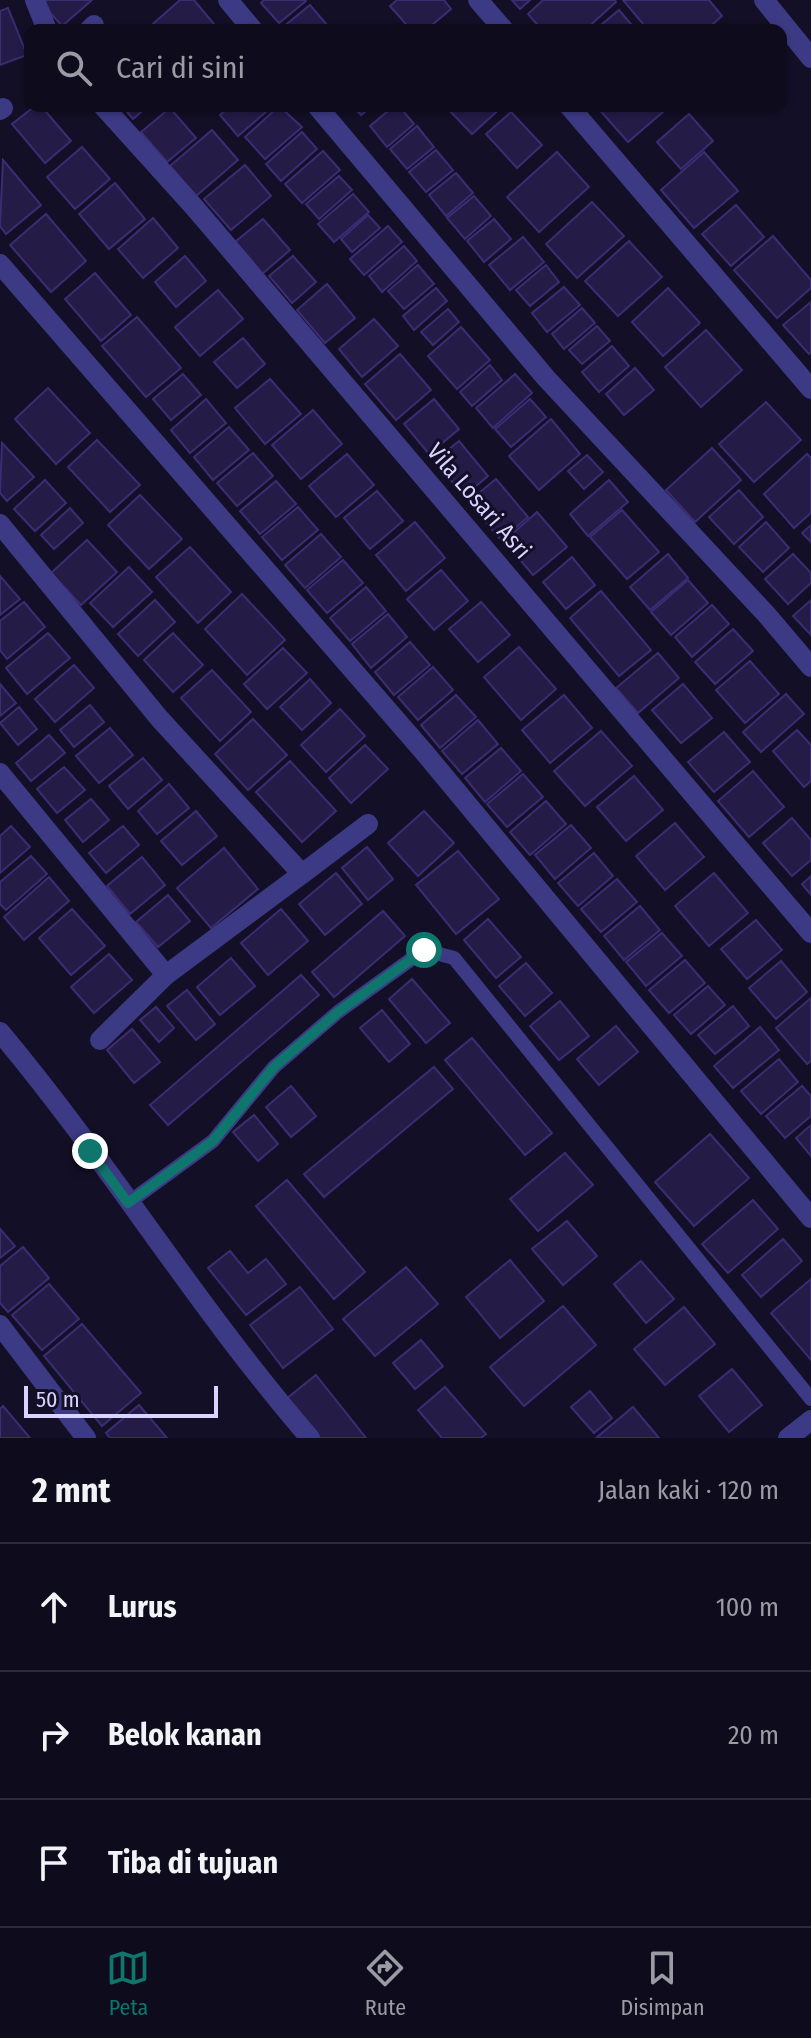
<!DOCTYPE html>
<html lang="id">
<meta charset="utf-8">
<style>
:root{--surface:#0e0b1c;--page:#171425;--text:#f1f3f6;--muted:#9b9ba3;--line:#2e2b3b;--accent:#0f766e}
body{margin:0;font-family:"Fira Sans Condensed",sans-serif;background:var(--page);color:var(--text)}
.scale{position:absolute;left:24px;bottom:20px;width:194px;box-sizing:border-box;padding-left:8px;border:4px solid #d9d4ff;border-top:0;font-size:22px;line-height:28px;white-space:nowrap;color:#d9d4ff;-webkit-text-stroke:6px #130f26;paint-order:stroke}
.stop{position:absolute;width:24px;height:24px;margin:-18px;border:6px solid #0f766e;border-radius:50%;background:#fff}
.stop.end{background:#0f766e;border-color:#fff;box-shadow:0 2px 8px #0008}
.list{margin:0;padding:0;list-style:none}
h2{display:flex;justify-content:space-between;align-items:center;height:104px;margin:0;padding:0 32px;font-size:34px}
h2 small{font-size:26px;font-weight:400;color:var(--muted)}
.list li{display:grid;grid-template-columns:52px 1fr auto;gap:24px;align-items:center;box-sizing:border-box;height:128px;padding:0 32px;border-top:2px solid var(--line)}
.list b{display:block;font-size:30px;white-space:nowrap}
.list em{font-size:26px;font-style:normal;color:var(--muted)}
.icon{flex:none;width:44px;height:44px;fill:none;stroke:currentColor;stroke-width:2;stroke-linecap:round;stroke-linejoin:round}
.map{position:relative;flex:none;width:811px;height:1438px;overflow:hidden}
.search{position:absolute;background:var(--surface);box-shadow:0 2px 6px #0004;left:24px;right:24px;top:24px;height:88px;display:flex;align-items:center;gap:20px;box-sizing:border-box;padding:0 28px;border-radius:16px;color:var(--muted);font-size:30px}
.sheet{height:488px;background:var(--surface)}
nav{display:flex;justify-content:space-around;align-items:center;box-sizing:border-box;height:112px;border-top:2px solid var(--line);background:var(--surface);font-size:22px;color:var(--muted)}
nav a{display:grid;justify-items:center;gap:4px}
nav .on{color:var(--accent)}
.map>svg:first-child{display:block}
.building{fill:#241b47;stroke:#3b2d73;stroke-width:2}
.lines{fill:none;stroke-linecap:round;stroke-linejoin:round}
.service{stroke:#3d3a85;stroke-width:14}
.minor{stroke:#3d3a85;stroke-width:20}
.tertiary{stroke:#3d3a85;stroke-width:20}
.route{stroke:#0f766e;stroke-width:10}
.labels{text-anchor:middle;stroke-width:6;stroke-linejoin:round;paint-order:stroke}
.street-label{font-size:24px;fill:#d9d4ff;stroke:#130f26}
</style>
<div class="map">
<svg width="811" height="1438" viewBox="0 0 811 1438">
<rect width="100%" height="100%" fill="#130f26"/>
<g class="building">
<polygon points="39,0 92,0 62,26"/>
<polygon points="180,0 194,0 219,30 146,30"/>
<polygon points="264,0 305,0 306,1 279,23 261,3"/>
<polygon points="397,0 444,0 451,9 426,30 411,30 390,6"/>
<polygon points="512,0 530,0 520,9"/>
<polygon points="543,0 615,0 616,2 585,30 542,30 528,14"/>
<polygon points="623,0 709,0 722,16 706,30 648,30"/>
<polygon points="310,5 327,25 321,30 286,30 283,27"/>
<polygon points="8,8 27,55 0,65 0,11"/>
<polygon points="619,10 636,30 595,30"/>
<polygon points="35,106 41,106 71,141 45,163 12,124"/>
<polygon points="122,106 148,106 133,119"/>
<polygon points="230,106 273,106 238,136 220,115"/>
<polygon points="279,106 302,127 265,159 245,137"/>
<polygon points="353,106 372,106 361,115"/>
<polygon points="394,106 399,106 414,124 387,147 370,126"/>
<polygon points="445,106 503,106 472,134"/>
<polygon points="596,106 658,106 663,112 628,142"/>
<polygon points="170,108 196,138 167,162 141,132"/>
<polygon points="511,112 542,145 517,168 486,134"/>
<polygon points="689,114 713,141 681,169 657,142"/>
<polygon points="417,126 434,147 407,169 390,149"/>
<polygon points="212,130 238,160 196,196 170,166"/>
<polygon points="302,132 317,149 281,181 266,164"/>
<polygon points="82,147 110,179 75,209 47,177"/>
<polygon points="436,150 453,170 426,192 409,172"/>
<polygon points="323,151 340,170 302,203 285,184"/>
<polygon points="557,152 589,187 539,232 507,197"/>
<polygon points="704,152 738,191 694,228 661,190"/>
<polygon points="3,160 41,205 6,234 0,226"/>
<polygon points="245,165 271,196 231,230 204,199"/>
<polygon points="456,173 473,193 446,216 429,195"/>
<polygon points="339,176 352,190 319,219 306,204"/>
<polygon points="115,183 145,219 109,249 79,214"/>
<polygon points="353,194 369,212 334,242 318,224"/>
<polygon points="474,196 491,216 465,239 447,218"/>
<polygon points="592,202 624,236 577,278 546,244"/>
<polygon points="736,205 764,237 731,266 702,234"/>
<polygon points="46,214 86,261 51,292 10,245"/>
<polygon points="368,215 380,228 352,252 341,239"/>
<polygon points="153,218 178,248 143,278 118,249"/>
<polygon points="263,219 290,250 262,274 235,242"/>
<polygon points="494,219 511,239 484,262 467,241"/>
<polygon points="388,226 402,242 364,275 350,259"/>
<polygon points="773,236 811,280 811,288 777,318 734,270"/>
<polygon points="523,237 544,262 510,290 489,265"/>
<polygon points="629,241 662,277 618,316 585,281"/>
<polygon points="404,246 417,261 382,292 369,276"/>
<polygon points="185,256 206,281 176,307 155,282"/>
<polygon points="293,256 316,282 292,303 269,276"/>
<polygon points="418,265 434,284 404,309 388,291"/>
<polygon points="546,265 559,282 530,306 516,290"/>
<polygon points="95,273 131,315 101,341 65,299"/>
<polygon points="327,284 355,318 325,343 297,310"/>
<polygon points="564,287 580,305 547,332 532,313"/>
<polygon points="436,288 447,301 414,330 403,316"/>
<polygon points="668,288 700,323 663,356 632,322"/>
<polygon points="218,290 243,319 200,356 175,327"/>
<polygon points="811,302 811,352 809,354 783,325"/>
<polygon points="582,308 595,323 564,349 552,334"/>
<polygon points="448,309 459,322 433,345 421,332"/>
<polygon points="137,317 181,368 146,397 102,346"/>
<polygon points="374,319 398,346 362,377 339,349"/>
<polygon points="597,326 610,341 582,364 569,350"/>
<polygon points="461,327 490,360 457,389 428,356"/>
<polygon points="706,330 742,370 701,407 665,367"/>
<polygon points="243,338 265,364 237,388 214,362"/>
<polygon points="612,346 629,366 599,392 582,372"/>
<polygon points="400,354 431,390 396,420 365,384"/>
<polygon points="490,365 502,380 472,406 460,392"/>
<polygon points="635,368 654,390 624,415 606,394"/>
<polygon points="183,374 201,395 171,420 153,399"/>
<polygon points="515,374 532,393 493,428 476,408"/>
<polygon points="270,379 301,414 265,444 235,408"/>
<polygon points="48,388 90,433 56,464 15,419"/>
<polygon points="206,399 226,423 190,453 171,430"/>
<polygon points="434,399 459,429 429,454 404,424"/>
<polygon points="530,399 546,417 511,447 495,429"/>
<polygon points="766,402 801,440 754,482 719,444"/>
<polygon points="313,410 342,444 301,479 272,445"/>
<polygon points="551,419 580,454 539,490 509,456"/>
<polygon points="229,427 249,450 213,480 194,457"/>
<polygon points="97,440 140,485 110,512 68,467"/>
<polygon points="459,441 488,476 464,496 435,461"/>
<polygon points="2,443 34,477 7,501 0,493"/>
<polygon points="712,448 741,480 695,522 666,490"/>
<polygon points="253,453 273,476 237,506 217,483"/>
<polygon points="347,454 374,485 336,517 309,486"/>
<polygon points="807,454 811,458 811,513 794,528 764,494"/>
<polygon points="587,455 603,472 584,489 568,471"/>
<polygon points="496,479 528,517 501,540 468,502"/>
<polygon points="45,480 66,503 35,531 14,509"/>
<polygon points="609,480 628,502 588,536 570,514"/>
<polygon points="276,481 296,504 260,534 240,511"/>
<polygon points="739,490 763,517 734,544 709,517"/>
<polygon points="377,491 403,521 370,549 344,518"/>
<polygon points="140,495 182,539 149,569 108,525"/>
<polygon points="298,507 318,530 282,560 262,537"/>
<polygon points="70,508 83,523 54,549 41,535"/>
<polygon points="622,510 659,552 627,579 590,537"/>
<polygon points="537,512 567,547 533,575 504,541"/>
<polygon points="415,522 445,558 406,591 376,555"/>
<polygon points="766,522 789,548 763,572 739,547"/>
<polygon points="811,525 811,542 802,533"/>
<polygon points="321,534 341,557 305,588 285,565"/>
<polygon points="87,540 117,572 81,605 51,573"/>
<polygon points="190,547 231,592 198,623 156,577"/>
<polygon points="668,554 688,578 650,610 630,587"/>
<polygon points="793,554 811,573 811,583 788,604 765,579"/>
<polygon points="572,557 595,585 566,609 543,582"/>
<polygon points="343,560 363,583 327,613 307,590"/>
<polygon points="129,567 152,592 113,627 90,603"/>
<polygon points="441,570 468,601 434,630 407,599"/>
<polygon points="0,576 20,599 0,615"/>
<polygon points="688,580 708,603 671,635 651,612"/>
<polygon points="366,587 386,611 350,641 330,618"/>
<polygon points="601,591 651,650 619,676 570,618"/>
<polygon points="242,594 285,640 247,675 205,629"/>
<polygon points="155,600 175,622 138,656 118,634"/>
<polygon points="811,600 811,635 793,616"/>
<polygon points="24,602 45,627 7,659 0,650 0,621"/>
<polygon points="481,602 510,635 478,662 449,629"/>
<polygon points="712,605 729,624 692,657 675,637"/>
<polygon points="388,614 407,637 371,668 352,644"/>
<polygon points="733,629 753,651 715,684 695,662"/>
<polygon points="48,633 70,658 27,694 6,668"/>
<polygon points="173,633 203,665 173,692 144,660"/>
<polygon points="410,642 430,665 394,695 375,672"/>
<polygon points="519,647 556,689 521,720 484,677"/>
<polygon points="283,648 307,673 267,709 244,684"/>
<polygon points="658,653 679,678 638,713 616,688"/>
<polygon points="750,661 779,694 745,723 716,690"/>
<polygon points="74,665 94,688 55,722 35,699"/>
<polygon points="433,667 453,690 418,720 398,697"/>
<polygon points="212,670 251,712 220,741 181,698"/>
<polygon points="310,679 331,703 302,730 280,707"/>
<polygon points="0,684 16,703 0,716"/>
<polygon points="683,684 712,718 681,743 652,710"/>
<polygon points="786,694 804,714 761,752 743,732"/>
<polygon points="456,695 476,717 440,748 421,725"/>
<polygon points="564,695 592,728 550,763 522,730"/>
<polygon points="90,705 104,722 74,747 60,730"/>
<polygon points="19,707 37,729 18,745 0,723"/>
<polygon points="340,709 365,736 326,772 301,745"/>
<polygon points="253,719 287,755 248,790 215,754"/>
<polygon points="478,720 498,744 462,774 442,751"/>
<polygon points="110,728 133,755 99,783 76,756"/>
<polygon points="797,730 811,745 811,781 804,787 773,751"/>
<polygon points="601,731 632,766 585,806 554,771"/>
<polygon points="724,732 750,762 714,792 688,762"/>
<polygon points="49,735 65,753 31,781 16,763"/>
<polygon points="365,745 388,769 351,803 329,778"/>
<polygon points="501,748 521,771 485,802 465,778"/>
<polygon points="143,758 162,780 128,809 109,786"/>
<polygon points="290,761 336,811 302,842 256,792"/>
<polygon points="64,767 85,790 57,813 37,789"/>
<polygon points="753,771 784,807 749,837 718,801"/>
<polygon points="523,774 543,797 507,827 487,804"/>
<polygon points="634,776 663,810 626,841 597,807"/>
<polygon points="169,784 189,808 157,834 138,811"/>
<polygon points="91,799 109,820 83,842 65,820"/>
<polygon points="546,801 566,824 530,855 510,832"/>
<polygon points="196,811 217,836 182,865 161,841"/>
<polygon points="424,811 454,843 418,876 388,843"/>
<polygon points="792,818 811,840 811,860 792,876 763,843"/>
<polygon points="675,823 704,857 665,890 636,856"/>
<polygon points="571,825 591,848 555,879 535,855"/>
<polygon points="11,826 30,847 0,873 0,836"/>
<polygon points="123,826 139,845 106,873 89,853"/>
<polygon points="367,847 393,879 368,900 342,868"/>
<polygon points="224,848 258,889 211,928 177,888"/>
<polygon points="458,851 499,899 456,934 416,885"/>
<polygon points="594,853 613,876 578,906 558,883"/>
<polygon points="31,856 47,874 6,910 0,904 0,882"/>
<polygon points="142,857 165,885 130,914 107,886"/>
<polygon points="336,873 362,904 325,935 299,904"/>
<polygon points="714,873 748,913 709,946 675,906"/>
<polygon points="811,876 811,895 802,884"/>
<polygon points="49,877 69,901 24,940 4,917"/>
<polygon points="617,879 637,902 601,932 581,909"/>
<polygon points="168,895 190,921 158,947 136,922"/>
<polygon points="640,906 660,930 624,960 604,936"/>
<polygon points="72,909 105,946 71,975 39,938"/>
<polygon points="281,909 308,941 268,975 241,943"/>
<polygon points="383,911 405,936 334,997 312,972"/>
<polygon points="488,919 521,957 496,978 464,940"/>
<polygon points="756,920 782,950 747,979 721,949"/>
<polygon points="662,933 682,956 646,986 626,962"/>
<polygon points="109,954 132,980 94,1013 71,987"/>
<polygon points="231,958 255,986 220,1015 197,987"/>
<polygon points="685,960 705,983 669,1013 649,990"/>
<polygon points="781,961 807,992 776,1019 749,988"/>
<polygon points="526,963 552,993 525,1016 499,986"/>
<polygon points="301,975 319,995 168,1125 150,1105"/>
<polygon points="412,979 450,1023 426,1043 389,999"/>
<polygon points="708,986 725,1005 691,1034 674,1015"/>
<polygon points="187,990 215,1024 196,1040 167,1006"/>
<polygon points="811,998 811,1061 807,1064 776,1028"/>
<polygon points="560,1001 589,1036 559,1060 530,1026"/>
<polygon points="733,1006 749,1026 715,1054 698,1035"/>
<polygon points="156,1007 174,1028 159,1042 140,1020"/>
<polygon points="382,1010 410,1044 389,1062 360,1028"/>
<polygon points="616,1026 638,1052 599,1085 577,1059"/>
<polygon points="760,1027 779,1050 733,1088 714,1066"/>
<polygon points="132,1029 160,1062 134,1083 107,1050"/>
<polygon points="472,1038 552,1133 525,1155 445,1060"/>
<polygon points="779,1059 798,1082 761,1114 741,1091"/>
<polygon points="434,1067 453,1089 324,1197 304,1174"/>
<polygon points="291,1086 316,1116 291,1137 266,1107"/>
<polygon points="802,1086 811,1096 811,1116 785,1138 766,1116"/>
<polygon points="254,1115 278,1144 258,1161 233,1132"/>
<polygon points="811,1125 811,1156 796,1138"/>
<polygon points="710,1134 749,1178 694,1226 655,1182"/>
<polygon points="565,1153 593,1185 538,1231 510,1199"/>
<polygon points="287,1180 365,1272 334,1299 256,1206"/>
<polygon points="753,1200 778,1229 728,1273 702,1244"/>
<polygon points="567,1221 597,1256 563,1285 532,1249"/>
<polygon points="0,1229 15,1246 0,1258"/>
<polygon points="783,1239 802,1261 761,1297 742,1275"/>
<polygon points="23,1247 49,1278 8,1312 0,1303 0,1266"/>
<polygon points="230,1251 248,1273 266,1259 286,1284 246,1315 208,1268"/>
<polygon points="510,1260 544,1301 500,1338 466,1297"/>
<polygon points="641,1261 674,1299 646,1323 614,1284"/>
<polygon points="406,1267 438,1304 375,1356 343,1319"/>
<polygon points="811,1279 811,1360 771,1313"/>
<polygon points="49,1284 79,1319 42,1350 12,1315"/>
<polygon points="300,1287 333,1329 283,1368 250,1325"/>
<polygon points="563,1306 596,1345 524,1406 490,1367"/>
<polygon points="684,1307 715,1344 665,1385 634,1349"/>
<polygon points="82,1324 141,1393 102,1426 44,1356"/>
<polygon points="421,1340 443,1366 415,1389 393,1363"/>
<polygon points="732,1369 762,1405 729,1432 699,1396"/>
<polygon points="316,1375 366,1438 316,1438 286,1399"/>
<polygon points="445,1387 486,1434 481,1438 442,1438 418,1410"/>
<polygon points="590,1391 612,1418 594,1433 571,1407"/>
<polygon points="139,1405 167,1438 110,1438 106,1433"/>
<polygon points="3,1406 30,1438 0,1438 0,1409"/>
<polygon points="633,1407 659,1438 596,1438"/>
</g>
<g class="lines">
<polyline class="service" points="128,1203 213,1141 274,1067 338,1012 424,950 454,958 811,1399"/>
<g class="minor">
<polyline points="35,0 47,30"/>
<polyline points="228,0 253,30"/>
<polyline points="478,0 504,30"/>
<polyline points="764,0 811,58"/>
<polyline points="89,30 94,25"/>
<polyline points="103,106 195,208 811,933"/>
<polyline points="317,106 546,378 766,614 811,667"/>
<polyline points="569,106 811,389"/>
<polyline points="0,110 3,108"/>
<polyline points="0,264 424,752 811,1218"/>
<polyline points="0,524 159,718 302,874 166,975 0,773"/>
<polyline points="302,874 368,824"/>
<path d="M0,1032C109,1162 198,1309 310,1438"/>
<polyline points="100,1040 166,975"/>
<polyline points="0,1325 86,1438"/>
</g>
<polyline class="tertiary" points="788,1438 811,1420"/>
</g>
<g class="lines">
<polyline class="route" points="90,1151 128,1203 213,1141 274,1067 338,1012 424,950"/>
</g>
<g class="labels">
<g class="street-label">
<text transform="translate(479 501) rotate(49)" y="8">Vila Losari Asri</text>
</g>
</g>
</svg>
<div class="scale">50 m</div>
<div class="stop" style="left:424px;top:950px"></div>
<div class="stop end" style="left:90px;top:1151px"></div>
<div class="search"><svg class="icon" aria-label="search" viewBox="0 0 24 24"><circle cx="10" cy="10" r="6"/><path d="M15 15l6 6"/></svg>Cari di sini</div>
</div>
<section class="sheet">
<h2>2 mnt<small>Jalan kaki · 120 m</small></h2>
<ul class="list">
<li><svg class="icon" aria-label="ahead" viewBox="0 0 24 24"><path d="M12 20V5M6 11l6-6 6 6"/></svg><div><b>Lurus</b></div><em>100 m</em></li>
<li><svg class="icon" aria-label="right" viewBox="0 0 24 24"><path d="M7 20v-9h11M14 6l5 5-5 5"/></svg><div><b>Belok kanan</b></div><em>20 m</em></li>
<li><svg class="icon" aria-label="arrive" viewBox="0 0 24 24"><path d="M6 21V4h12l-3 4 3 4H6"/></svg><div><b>Tiba di tujuan</b></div></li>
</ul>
</section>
<nav>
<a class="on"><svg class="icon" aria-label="map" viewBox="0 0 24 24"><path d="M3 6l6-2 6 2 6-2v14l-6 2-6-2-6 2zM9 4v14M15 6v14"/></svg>Peta</a>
<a><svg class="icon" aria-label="directions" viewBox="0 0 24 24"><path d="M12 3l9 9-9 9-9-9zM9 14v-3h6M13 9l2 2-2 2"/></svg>Rute</a>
<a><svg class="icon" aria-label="saved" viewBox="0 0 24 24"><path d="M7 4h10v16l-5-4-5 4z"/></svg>Disimpan</a>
</nav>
